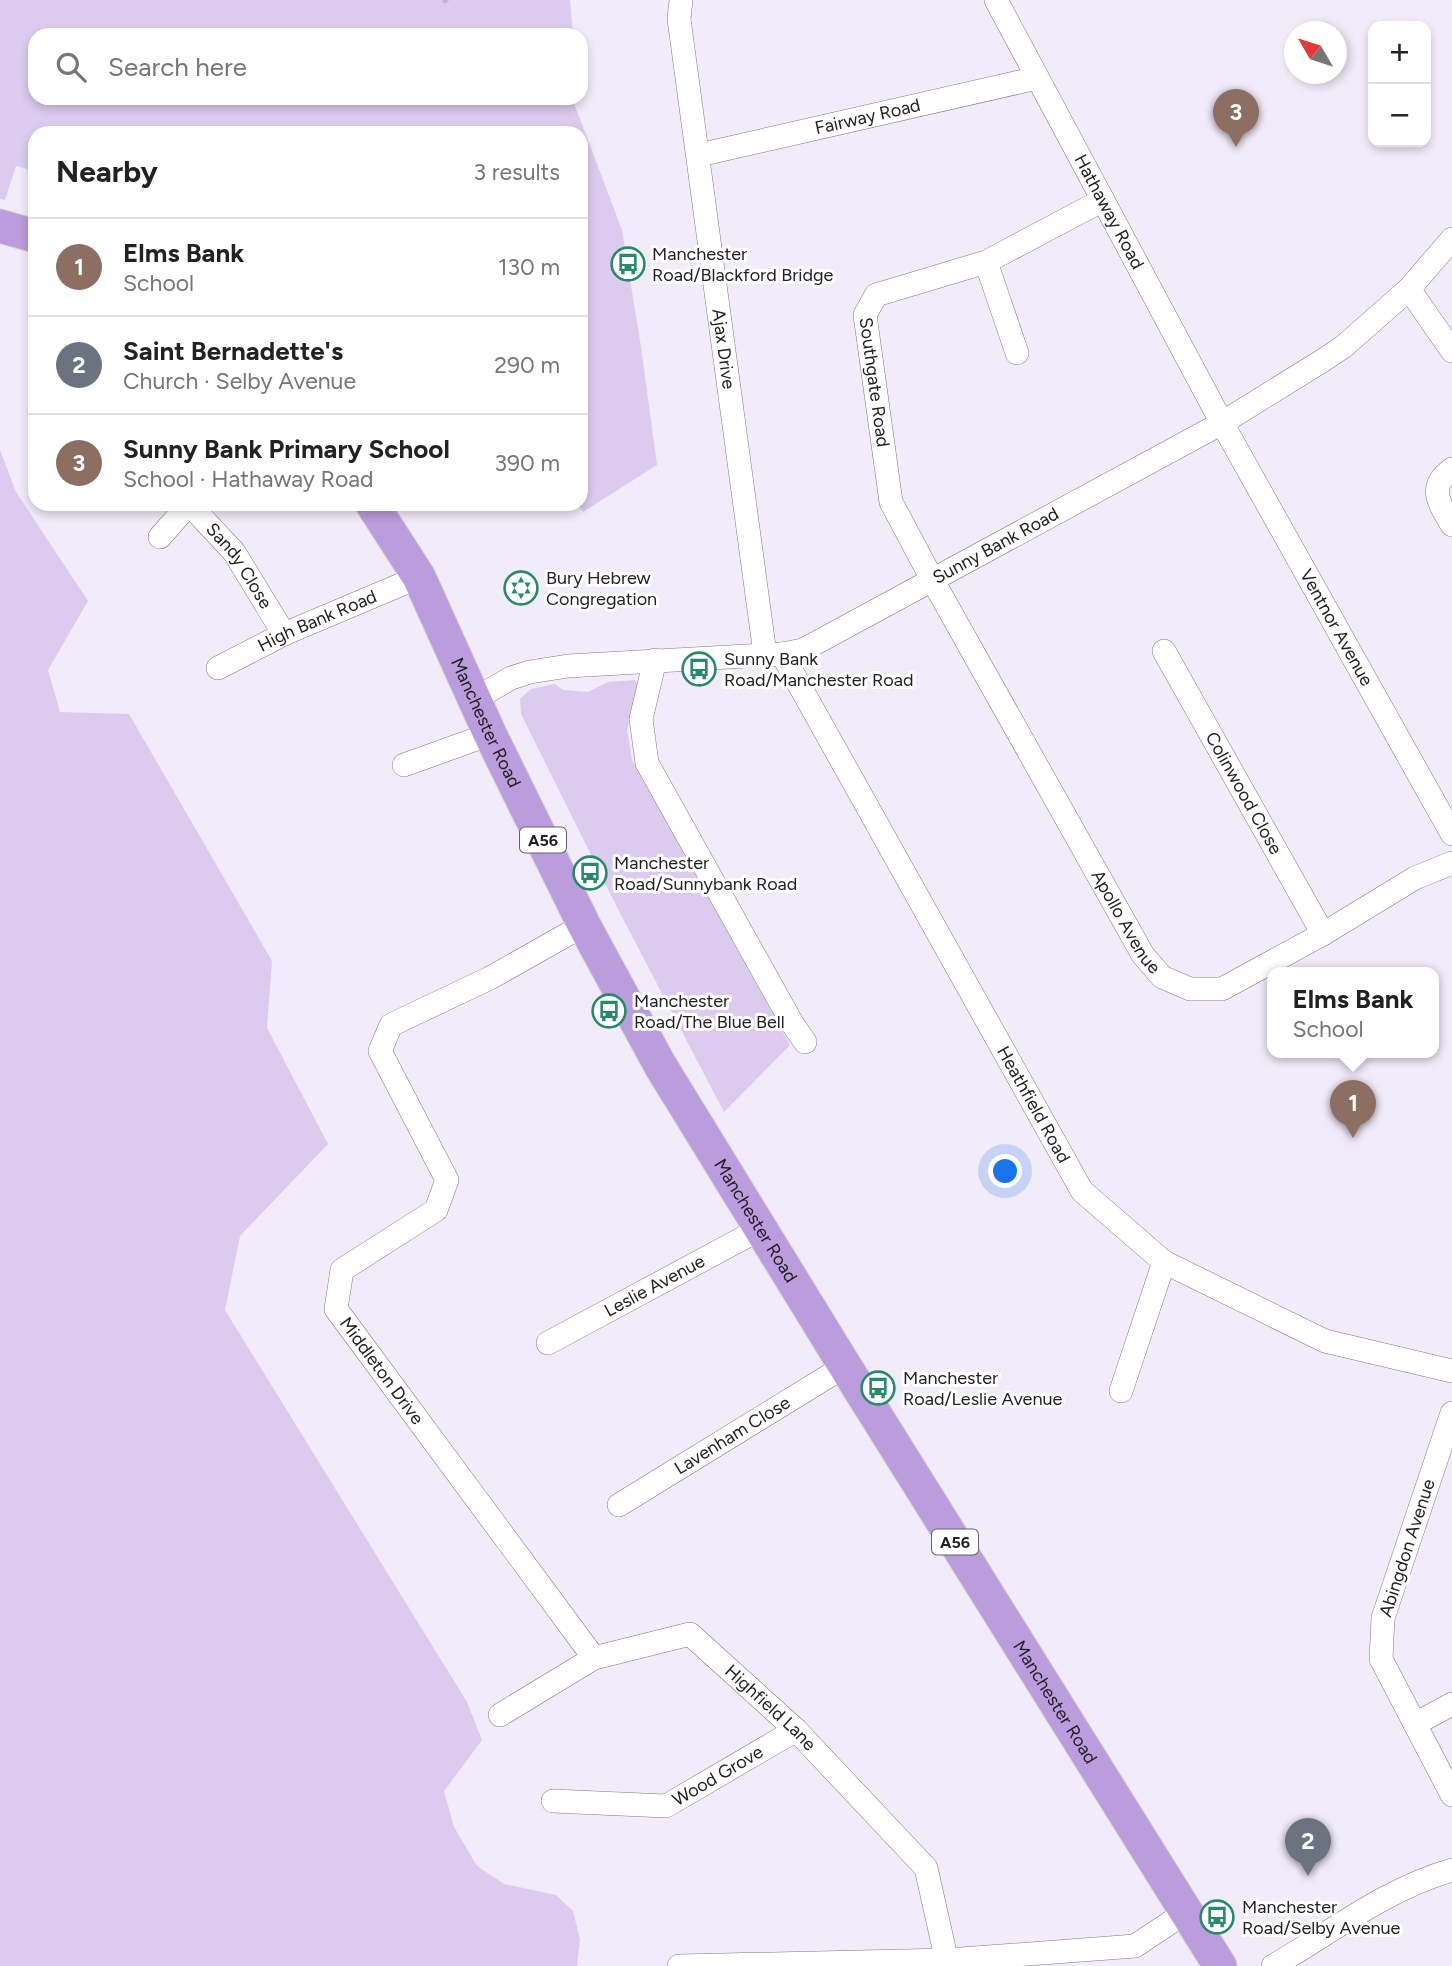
<!DOCTYPE html>
<meta charset="utf-8">
<style>
:root{--surface:#fff;--page:#f6f6f6;--text:#222;--muted:#767676;--line:#e0e0e0;--accent:#ea580c}
body{margin:0;font-family:Figtree,sans-serif;background:var(--page);color:var(--text)}
.controls{position:absolute;right:21px;top:21px;display:grid;overflow:hidden;border-radius:14px;box-shadow:0 4px 10px #0003}
.controls button{width:63px;height:63px;display:grid;place-items:center;padding:0;border:0;border-bottom:2px solid var(--line);background:var(--surface);color:var(--text);font:35px sans-serif}
.compass{position:absolute;left:1284px;top:21px;width:63px;height:63px;border-radius:50%;background:var(--surface);box-shadow:0 4px 10px #0003;rotate:309deg}
.you{position:absolute;left:1006px;top:1172px;width:24px;height:24px;margin:-18px;border:5px solid #fff;border-radius:50%;background:#1a73e8;box-shadow:0 0 0 10px #1a73e833}
.badge{display:grid;place-items:center;width:46px;height:46px;border-radius:50%;background:var(--accent);color:#fff;font-size:23px;font-weight:700}
.pin{position:absolute;translate:-50% -58px;filter:drop-shadow(0 2px 4px #0008)}
.pin::after{content:'';position:absolute;top:37px;width:24px;height:21px;background:inherit;clip-path:polygon(0 0,100% 0,50% 100%)}
.popup{position:absolute;left:1267px;top:967px;width:172px;height:91px;box-sizing:border-box;display:grid;place-content:center;border-radius:14px;background:var(--surface);filter:drop-shadow(0 2px 5px #0005);font-size:23px;white-space:nowrap;color:var(--muted)}
.popup b{font-size:26px;color:var(--text)}
.popup::after{content:'';position:absolute;left:50%;top:100%;margin-left:-14px;border:14px solid transparent;border-top-color:var(--surface)}
.list{margin:0;padding:0;list-style:none}
h2{display:flex;justify-content:space-between;align-items:center;height:91px;margin:0;padding:0 28px;font-size:30px}
h2 small{font-size:23px;font-weight:400;color:var(--muted)}
.list li{display:grid;grid-template-columns:46px 1fr auto;gap:21px;align-items:center;box-sizing:border-box;height:98px;padding:0 28px;border-top:2px solid var(--line)}
.list b{display:block;font-size:26px;white-space:nowrap}
.list p{margin:0;font-size:23px;white-space:nowrap;color:var(--muted)}
.list em{font-size:23px;font-style:normal;color:var(--muted)}
.icon{flex:none;width:38px;height:38px;fill:none;stroke:currentColor;stroke-width:2;stroke-linecap:round;stroke-linejoin:round}
.map{position:relative;flex:none;width:1452px;height:1966px;overflow:hidden}
.search{position:absolute;background:var(--surface);box-shadow:0 4px 10px #0003;left:28px;top:28px;width:560px;height:77px;display:flex;align-items:center;gap:18px;box-sizing:border-box;padding:0 24px;border-radius:21px;color:var(--muted);font-size:26px}
.panel{position:absolute;background:var(--surface);box-shadow:0 4px 10px #0003;left:28px;top:126px;width:560px;height:385px;border-radius:21px}
.map>svg:first-child{display:block}
.green{fill:#dccbef}
.lines{fill:none;stroke-linecap:round;stroke-linejoin:round}
.stream{stroke:#c9afe5;stroke-width:5}
.minor-casing{stroke:#7f7986;stroke-width:24}
.highway-casing{stroke:#d3d2d3;stroke-width:35}
.minor{stroke:#fff;stroke-width:23}
.highway{stroke:#bb9cdc;stroke-width:33}
.labels{text-anchor:middle;stroke-width:6;stroke-linejoin:round;paint-order:stroke}
.shield{fill:#fff;stroke:#646366;stroke-width:2}
.shield-label{font-size:16px;font-weight:bold;fill:#222025}
.street-label{font-size:18px;fill:#222025;stroke:#fff}
.poi-label{font-size:18px;fill:#222025;stroke:#fff;text-anchor:start}
</style>
<div class="map">
<svg width="1452" height="1966" viewBox="0 0 1452 1966">
<rect width="100%" height="100%" fill="#f2ebfa"/>
<g class="green">
<polygon points="0,0 570,0 573,35 35,35 35,98 572,98 622,230 641,347 657,465 583,512 577,504 581,504 581,133 35,133 35,171 16,166 5,200 0,199"/>
<polygon points="0,450 16,492 88,601 48,670 60,712 129,714 272,961 267,1028 328,1144 240,1236 225,1310 467,1702 482,1740 444,1791 454,1827 477,1866 504,1884 556,1895 573,1911 580,1939 577,1966 0,1966"/>
<polygon points="635,680 638,685 627,730 632,760 790,1045 724,1112 622,917 521,714 520,699 531,689 555,684 563,690 588,692 608,682"/>
</g>
<g class="lines">
<polyline class="stream" points="445,1 446,0"/>
<defs>
<g id="minor">
<path id="s1" d="M681,0L679,19L765,654"/>
<path id="s2" d="M996,0L1222,423L1452,834"/>
<path id="s3" d="M699,155L1037,78"/>
<path id="s4" d="M1103,200L986,262L876,295L865,315L891,502L933,581L1143,955L1162,977L1190,989H1222L1323,934L1415,878L1452,863"/>
<polyline points="986,262 1017,353"/>
<polyline points="1409,289 1452,351"/>
<path d="M1452,469C1427,487 1439,503 1452,525"/>
<path id="s5" d="M189,504L234,552L284,634"/>
<polyline points="160,537 189,504"/>
<path id="s6" d="M1164,651L1323,934"/>
<path id="s7" d="M782,654L1082,1191L1164,1262L1325,1341L1452,1371"/>
<polyline points="655,660 641,719 647,763 792,1023 805,1042"/>
<path id="s8" d="M218,668L284,634L419,577"/>
<path id="s9" d="M475,699L511,678L530,672L568,666L782,654L803,650L1222,423L1322,361L1343,347L1409,289L1452,239"/>
<polyline points="404,765 490,734"/>
<path id="s10" d="M584,925L490,978L391,1025L380,1051L447,1180L436,1210L342,1270L336,1309L594,1658"/>
<path id="s11" d="M548,1343L762,1228"/>
<polyline points="1121,1391 1164,1262"/>
<polyline points="1452,1413 1383,1618 1381,1659 1452,1795"/>
<path id="s12" d="M619,1505L845,1366"/>
<path id="s13" d="M500,1715L594,1658L690,1634L796,1730L926,1868L948,1966"/>
<polyline points="1415,1724 1452,1704"/>
<path id="s14" d="M553,1801L666,1806L796,1730"/>
<polyline points="679,1966 948,1960 1135,1946 1186,1912"/>
<path d="M1273,1966C1332,1932 1386,1889 1452,1870"/>
</g>
<g id="highway">
<polyline points="0,226 35,236"/>
<path id="s15" d="M372,504L419,577L490,734L584,925L660,1065L845,1366L1220,1966"/>
</g>
</defs>
<use href="#minor" class="minor-casing"/>
<use href="#highway" class="highway-casing"/>
<use href="#minor" class="minor"/>
<use href="#highway" class="highway"/>
</g>
<defs>
<symbol id="bus-ring" viewBox="-11 -11 22 22"><circle r="9.5" fill="#fff" stroke="#268b66" stroke-width="1.5"/><path d="M-5-6H5V4H4V6H2V4H-2V6H-4V4H-5ZM-3.5-4V0h7V-4ZM-3.5 1.2v1.5H-2V1.2ZM2 1.2v1.5H3.5V1.2Z" fill="#268b66"/></symbol>
<symbol id="synagogue-ring" viewBox="-11 -11 22 22"><circle r="9.5" fill="#fff" stroke="#268b66" stroke-width="1.5"/><path d="M0-6.5L5.6 3.2H-5.6ZM0 6.5L5.6-3.2H-5.6Z" fill="#268b66"/></symbol>
</defs>
<g fill-rule="evenodd">
<use href="#bus-ring" x="609" y="245" width="38" height="38"/>
<use href="#synagogue-ring" x="502" y="569" width="38" height="38"/>
<use href="#bus-ring" x="680" y="650" width="38" height="38"/>
<use href="#bus-ring" x="571" y="854" width="38" height="38"/>
<use href="#bus-ring" x="590" y="992" width="38" height="38"/>
<use href="#bus-ring" x="859" y="1369" width="38" height="38"/>
<use href="#bus-ring" x="1198" y="1898" width="38" height="38"/>
</g>
<g class="labels">
<g class="shield">
<rect x="520" y="827.5" width="46" height="25" rx="5"/>
<rect x="932" y="1529.5" width="46" height="25" rx="5"/>
</g>
<g class="shield-label">
<text x="543" y="846">A56</text>
<text x="955" y="1548">A56</text>
</g>
<g class="street-label">
<text dy="6" stroke="none"><textPath href="#s3" startOffset="173">Fairway Road</textPath></text>
<text dy="6" stroke="none"><textPath href="#s2" startOffset="240">Hathaway Road</textPath></text>
<text dy="6" stroke="none"><textPath href="#s1" startOffset="352">Ajax Drive</textPath></text>
<text dy="6" stroke="none"><textPath href="#s4" startOffset="338">Southgate Road</textPath></text>
<text dy="6" stroke="none"><textPath href="#s9" startOffset="555">Sunny Bank Road</textPath></text>
<text dy="6" stroke="none"><textPath href="#s5" startOffset="80">Sandy Close</textPath></text>
<text dy="6" stroke="none"><textPath href="#s8" startOffset="110">High Bank Road</textPath></text>
<text dy="6" stroke="none"><textPath href="#s2" startOffset="714">Ventnor Avenue</textPath></text>
<text dy="6" stroke="none"><textPath href="#s15" startOffset="247">Manchester Road</textPath></text>
<text dy="6" stroke="none"><textPath href="#s6" startOffset="163">Colinwood Close</textPath></text>
<text dy="6" stroke="none"><textPath href="#s4" startOffset="940">Apollo Avenue</textPath></text>
<text dy="6" stroke="none"><textPath href="#s7" startOffset="516">Heathfield Road</textPath></text>
<text dy="6" stroke="none"><textPath href="#s15" startOffset="814">Manchester Road</textPath></text>
<text dy="6" stroke="none"><textPath href="#s11" startOffset="121">Leslie Avenue</textPath></text>
<text dy="6" stroke="none"><textPath href="#s10" startOffset="651">Middleton Drive</textPath></text>
<text dy="6" stroke="none"><textPath href="#s12" startOffset="133">Lavenham Close</textPath></text>
<text transform="translate(1407 1548) rotate(-72)" y="6">Abingdon Avenue</text>
<text dy="6" stroke="none"><textPath href="#s15" startOffset="1381">Manchester Road</textPath></text>
<text dy="6" stroke="none"><textPath href="#s13" startOffset="318">Highfield Lane</textPath></text>
<text dy="6" stroke="none"><textPath href="#s14" startOffset="173">Wood Grove</textPath></text>
</g>
<g class="poi-label">
<text x="652" y="260">Manchester<tspan x="652" dy="21">Road/Blackford Bridge</tspan></text>
<text x="546" y="584">Bury Hebrew<tspan x="546" dy="21">Congregation</tspan></text>
<text x="724" y="665">Sunny Bank<tspan x="724" dy="21">Road/Manchester Road</tspan></text>
<text x="614" y="869">Manchester<tspan x="614" dy="21">Road/Sunnybank Road</tspan></text>
<text x="634" y="1007">Manchester<tspan x="634" dy="21">Road/The Blue Bell</tspan></text>
<text x="903" y="1384">Manchester<tspan x="903" dy="21">Road/Leslie Avenue</tspan></text>
<text x="1242" y="1913">Manchester<tspan x="1242" dy="21">Road/Selby Avenue</tspan></text>
</g>
</g>
</svg>
<div class="controls">
<button>+</button>
<button>−</button>
</div>
<svg class="compass" viewBox="-18 -18 36 36"><path d="M0-13l5 13h-10z" fill="#e53935"/><path d="M0 13l5-13h-10z" fill="#767676"/></svg>
<div class="you"></div>
<div class="pin badge" style="left:1353px;top:1138px;background:#8d6e63">1</div>
<div class="popup"><b>Elms Bank</b>School</div>
<div class="pin badge" style="left:1308px;top:1876px;background:#6b7280">2</div>
<div class="pin badge" style="left:1236px;top:147px;background:#8d6e63">3</div>
<div class="search"><svg class="icon" aria-label="search" viewBox="0 0 24 24"><circle cx="10" cy="10" r="6"/><path d="M15 15l6 6"/></svg>Search here</div>
<section class="panel">
<h2>Nearby<small>3 results</small></h2>
<ul class="list">
<li><span class="badge" style="background:#8d6e63">1</span><div><b>Elms Bank</b><p>School</p></div><em>130 m</em></li>
<li><span class="badge" style="background:#6b7280">2</span><div><b>Saint Bernadette's</b><p>Church · Selby Avenue</p></div><em>290 m</em></li>
<li><span class="badge" style="background:#8d6e63">3</span><div><b>Sunny Bank Primary School</b><p>School · Hathaway Road</p></div><em>390 m</em></li>
</ul>
</section>
</div>
